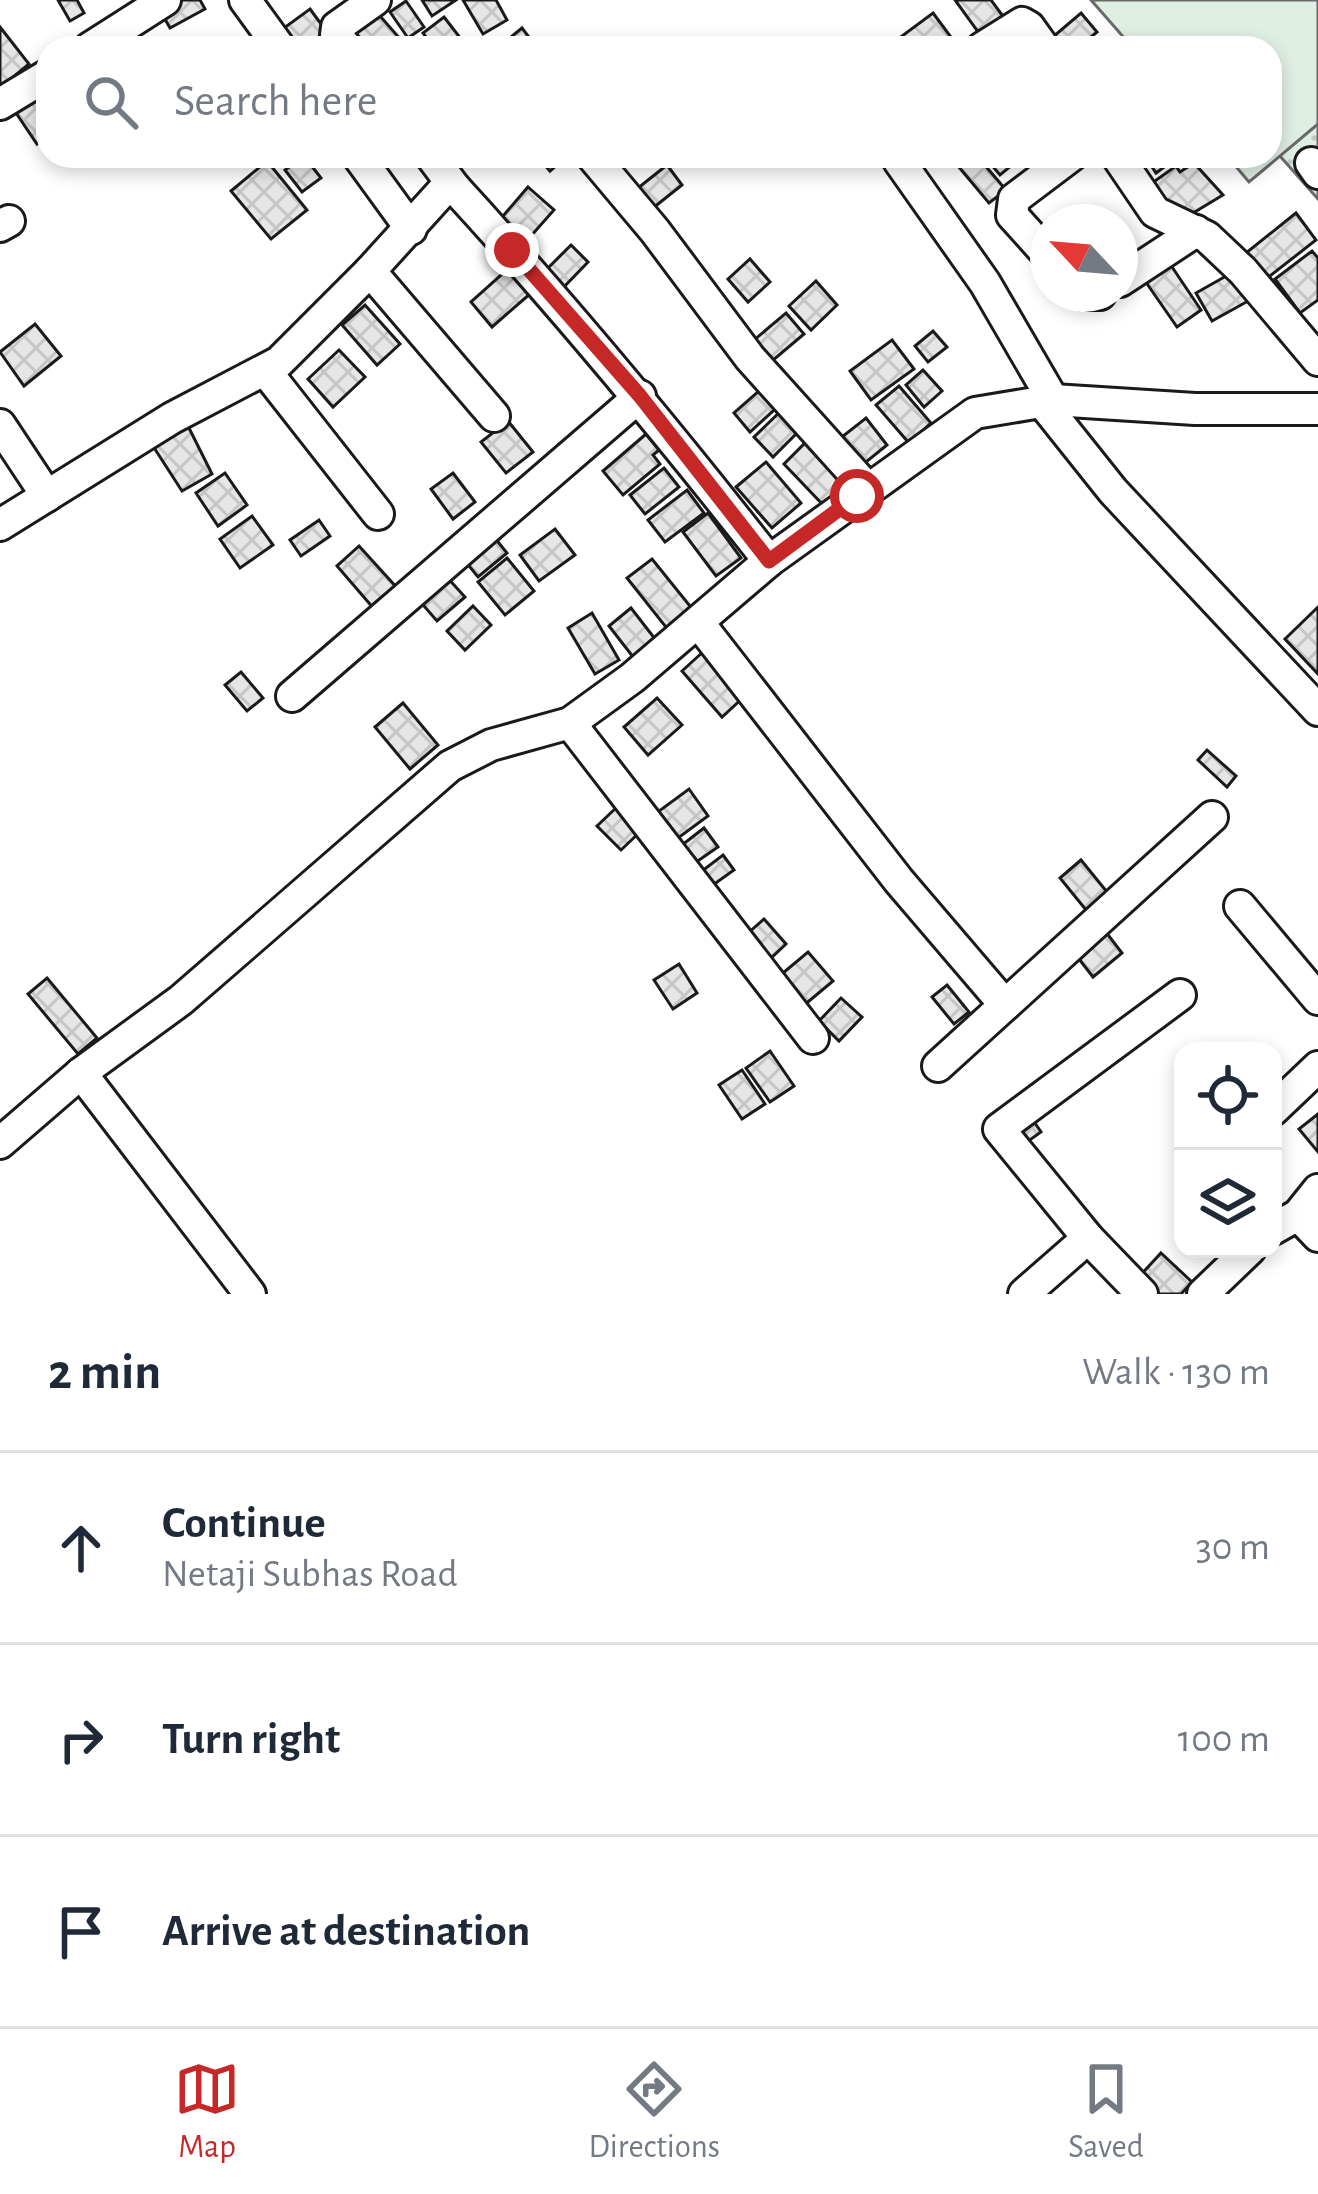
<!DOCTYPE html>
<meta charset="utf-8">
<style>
:root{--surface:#fff;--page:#f2f2f3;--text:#1f2937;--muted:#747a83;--line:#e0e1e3;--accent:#c62828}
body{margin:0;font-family:"Alegreya Sans",sans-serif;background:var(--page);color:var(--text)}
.controls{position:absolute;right:36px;bottom:36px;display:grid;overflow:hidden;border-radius:24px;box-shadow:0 6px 18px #0003}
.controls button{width:108px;height:108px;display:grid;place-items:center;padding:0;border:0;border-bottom:3px solid var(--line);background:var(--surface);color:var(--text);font:60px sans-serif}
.compass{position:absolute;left:1030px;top:204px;width:108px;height:108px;border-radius:50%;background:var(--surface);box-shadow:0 6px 18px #0003;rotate:296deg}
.stop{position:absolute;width:36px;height:36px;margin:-27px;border:9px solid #c62828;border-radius:50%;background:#fff}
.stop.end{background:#c62828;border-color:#fff;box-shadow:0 3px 12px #0008}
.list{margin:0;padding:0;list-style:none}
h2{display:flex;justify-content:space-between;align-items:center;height:156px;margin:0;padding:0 48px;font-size:51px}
h2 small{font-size:39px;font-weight:400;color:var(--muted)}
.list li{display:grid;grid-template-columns:78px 1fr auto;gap:36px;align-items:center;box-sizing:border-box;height:192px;padding:0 48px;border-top:3px solid var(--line)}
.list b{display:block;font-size:45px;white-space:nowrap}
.list p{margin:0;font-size:39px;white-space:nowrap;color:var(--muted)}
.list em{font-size:39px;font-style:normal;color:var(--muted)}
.icon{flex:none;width:66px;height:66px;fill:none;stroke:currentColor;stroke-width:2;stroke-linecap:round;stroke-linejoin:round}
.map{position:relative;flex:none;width:1318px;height:1294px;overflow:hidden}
.search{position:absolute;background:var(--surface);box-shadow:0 6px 18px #0003;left:36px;right:36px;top:36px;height:132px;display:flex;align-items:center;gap:30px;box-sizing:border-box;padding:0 42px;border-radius:36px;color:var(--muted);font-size:45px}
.sheet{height:732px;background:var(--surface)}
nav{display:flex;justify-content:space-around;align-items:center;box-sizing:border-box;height:168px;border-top:3px solid var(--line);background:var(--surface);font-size:33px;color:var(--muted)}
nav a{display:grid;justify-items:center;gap:6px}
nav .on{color:var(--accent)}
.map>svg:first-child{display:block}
.park{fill:url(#park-dots);stroke:#6a6a6a;stroke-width:3}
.pitch{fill:#e0efe3;stroke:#6a6a6a;stroke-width:3}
.building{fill:url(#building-cross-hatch);stroke:#1a1a1a;stroke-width:3}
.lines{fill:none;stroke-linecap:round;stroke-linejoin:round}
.minor-casing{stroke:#1a1a1a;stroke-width:36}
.minor{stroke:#fff;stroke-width:30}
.route{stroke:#c62828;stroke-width:15}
</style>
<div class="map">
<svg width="1318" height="1294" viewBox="0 0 1318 1294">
<defs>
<pattern id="park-dots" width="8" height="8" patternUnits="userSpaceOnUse" patternTransform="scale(3)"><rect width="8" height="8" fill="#e0efe3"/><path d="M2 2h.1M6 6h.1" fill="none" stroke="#c0ccc2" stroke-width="1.8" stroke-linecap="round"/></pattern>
<pattern id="building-cross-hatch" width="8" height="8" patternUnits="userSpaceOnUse" patternTransform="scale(3)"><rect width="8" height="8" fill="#e6e6e6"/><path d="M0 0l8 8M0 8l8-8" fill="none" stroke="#c5c5c5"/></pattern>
</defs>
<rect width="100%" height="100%" fill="#fff"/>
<polygon class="park" points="1318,123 1318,199 1279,155"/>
<polygon class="pitch" points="1091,0 1318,0 1318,124 1249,182 1227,156 1270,156 1270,48 1133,48"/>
<g class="building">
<polygon points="58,0 77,0 84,13 70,21"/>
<polygon points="171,0 200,0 205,9 170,28 158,7"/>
<polygon points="422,0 456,0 432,16"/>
<polygon points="463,0 496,0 507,20 483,34"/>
<polygon points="955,0 991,0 1005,19 981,36"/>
<polygon points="406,1 424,27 408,38 390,12"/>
<polygon points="373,8 402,41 394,48 354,48 342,34"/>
<polygon points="310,9 335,43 329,48 281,48 273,36"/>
<polygon points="933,13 959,48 905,48 898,39"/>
<polygon points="1081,13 1097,32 1078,48 1052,48 1047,42"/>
<polygon points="444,17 468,48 434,48 423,33"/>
<polygon points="0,27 29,64 1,87 0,86"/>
<polygon points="522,28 537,48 500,48 499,47"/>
<polygon points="32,93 48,116 48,136 37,144 12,107"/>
<polygon points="304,156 321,178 302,192 285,170"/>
<polygon points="537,156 567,156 550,171"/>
<polygon points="957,156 977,156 1006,190 989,203 953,160"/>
<polygon points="984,156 1023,156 1000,175"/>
<polygon points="1145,156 1179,156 1156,173"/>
<polygon points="267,161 307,210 271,239 231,191"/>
<polygon points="1194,163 1223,195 1183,219 1152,183 1176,166 1180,172"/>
<polygon points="667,165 682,185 653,208 638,188"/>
<polygon points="528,187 554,210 523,245 497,223"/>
<polygon points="1296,213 1316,240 1266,279 1246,253"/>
<polygon points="571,245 588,262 560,291 543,273"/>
<polygon points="1312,251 1318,258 1318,300 1300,313 1275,279"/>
<polygon points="750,259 770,282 748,302 728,279"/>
<polygon points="1168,261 1201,310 1177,327 1143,278"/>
<polygon points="509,268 531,293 492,327 471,302"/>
<polygon points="1235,271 1250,300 1212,321 1196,293"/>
<polygon points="816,281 837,305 811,330 789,306"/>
<polygon points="365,305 400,344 377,365 342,325"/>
<polygon points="786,313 804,334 765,367 747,346"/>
<polygon points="35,324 61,356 24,386 0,352"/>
<polygon points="933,331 947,347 928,362 915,346"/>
<polygon points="892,340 914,369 871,400 850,371"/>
<polygon points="339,350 365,377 333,407 308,379"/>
<polygon points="923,370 942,391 924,407 906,385"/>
<polygon points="768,383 783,402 750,432 734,413"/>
<polygon points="899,386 931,423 909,443 876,405"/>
<polygon points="786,406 804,426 773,457 754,437"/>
<polygon points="866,418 887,445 855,471 833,444"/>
<polygon points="185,420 212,474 182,491 151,443"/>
<polygon points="508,421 533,452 506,473 481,442"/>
<polygon points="646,434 659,450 653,455 660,464 623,495 603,471"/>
<polygon points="809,439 852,483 826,508 784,464"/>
<polygon points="766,462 801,503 772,528 736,487"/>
<polygon points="664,468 679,487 645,514 630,495"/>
<polygon points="225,473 247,505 218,526 196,493"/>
<polygon points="453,473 475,502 453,519 431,489"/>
<polygon points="687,490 704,513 665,542 648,520"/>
<polygon points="708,513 741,558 716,576 683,532"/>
<polygon points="252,516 273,545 240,568 220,539"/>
<polygon points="319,520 330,536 301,556 290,540"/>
<polygon points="555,529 575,555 539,581 520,555"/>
<polygon points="490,532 507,553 478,577 461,556"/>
<polygon points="359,546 398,589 375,610 337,566"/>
<polygon points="507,558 534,591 505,615 478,582"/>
<polygon points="652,559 694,611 669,631 627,578"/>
<polygon points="444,574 465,597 437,621 417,598"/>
<polygon points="473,606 491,625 465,650 447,631"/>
<polygon points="1318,607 1318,674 1285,639"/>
<polygon points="631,608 659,644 637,662 609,626"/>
<polygon points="592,613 619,660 595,674 568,628"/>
<polygon points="705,650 746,695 722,717 682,671"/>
<polygon points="241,672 263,698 247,711 225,685"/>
<polygon points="657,698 682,725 648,755 624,727"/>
<polygon points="403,703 438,745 410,769 375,727"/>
<polygon points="1207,750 1236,776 1227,787 1198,760"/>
<polygon points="689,789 708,816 674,841 655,814"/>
<polygon points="618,806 642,830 621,850 597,826"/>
<polygon points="704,828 718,847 695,863 682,845"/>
<polygon points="723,855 734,870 713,885 702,871"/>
<polygon points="1081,860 1112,898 1091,916 1060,878"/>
<polygon points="764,919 786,944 770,959 747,934"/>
<polygon points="1102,927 1122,953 1093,977 1072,950"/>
<polygon points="808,952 833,981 802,1007 777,978"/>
<polygon points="679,964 697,993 673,1009 654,980"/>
<polygon points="47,978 97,1038 78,1054 28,994"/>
<polygon points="947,985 969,1012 954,1024 932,997"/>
<polygon points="841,998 862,1017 839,1041 819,1021"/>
<polygon points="770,1051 794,1086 770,1102 746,1068"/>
<polygon points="742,1070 765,1104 742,1119 719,1085"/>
<polygon points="1026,1110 1041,1132 1027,1142 1011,1120"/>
<polygon points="1318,1114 1318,1152 1299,1129"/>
<polygon points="1161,1253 1192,1282 1181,1294 1151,1294 1136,1280"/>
</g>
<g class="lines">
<defs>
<g id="minor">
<polyline points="245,0 280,48"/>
<polyline points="90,48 165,0"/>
<polyline points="347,48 336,35 337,27 375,0"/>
<polyline points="982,48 1022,23 1029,27 1044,48"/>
<polyline points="0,104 48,75"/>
<polyline points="358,156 411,229"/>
<polyline points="431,156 455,188"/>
<polyline points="592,156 655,231 750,358 867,488"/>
<polyline points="1117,156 1155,212 1207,237 1243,271 1318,360"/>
<polyline points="899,161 985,283 1053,400"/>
<polyline points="1311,163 1318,173"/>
<polyline points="0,226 9,221"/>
<polyline points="1048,255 1012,215 1014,199 1071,156"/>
<polyline points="370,271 494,416"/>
<polyline points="1120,281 1196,231"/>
<polyline points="1083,294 1100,294"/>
<polyline points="265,370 378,514"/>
<polyline points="1042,402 1113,491 1318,710"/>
<polyline points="0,425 47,496"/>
<path d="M0,525L172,418L279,362L370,271L448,185L455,188C565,308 668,432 769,561L632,678L570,723L491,745L450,766L181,1000L81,1073L0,1143"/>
<polyline points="769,561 975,413 1053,400 1195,409 1318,409"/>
<polyline points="698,622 899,881 1005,1005"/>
<polyline points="292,696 640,396"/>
<polyline points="570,723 813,1038"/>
<polyline points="1240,906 1318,999"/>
<polyline points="938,1066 1212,817"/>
<polyline points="81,1073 250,1294"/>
<polyline points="1273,1110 1318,1067"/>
<polyline points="1298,1215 1318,1190"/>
<polyline points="1273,1229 1298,1215 1318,1236"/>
<polyline points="1024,1294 1088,1238"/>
<polyline points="1142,1294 1088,1238 999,1129 1180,995"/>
<polyline points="1203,1294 1250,1249"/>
</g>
</defs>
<use href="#minor" class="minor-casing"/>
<use href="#minor" class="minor"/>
</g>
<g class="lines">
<polyline class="route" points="512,250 640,396 769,561 857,496"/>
</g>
</svg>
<div class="controls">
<button><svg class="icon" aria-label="locate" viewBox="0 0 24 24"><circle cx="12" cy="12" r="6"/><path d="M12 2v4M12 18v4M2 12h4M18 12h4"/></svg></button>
<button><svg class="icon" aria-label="layers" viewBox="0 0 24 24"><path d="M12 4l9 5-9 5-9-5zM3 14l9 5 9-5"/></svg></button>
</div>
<svg class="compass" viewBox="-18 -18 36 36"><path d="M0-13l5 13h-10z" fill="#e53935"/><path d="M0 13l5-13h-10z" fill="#747a83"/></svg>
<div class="stop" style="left:857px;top:496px"></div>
<div class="stop end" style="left:512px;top:250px"></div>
<div class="search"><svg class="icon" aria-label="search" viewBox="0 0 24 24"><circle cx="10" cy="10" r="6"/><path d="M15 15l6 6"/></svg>Search here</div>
</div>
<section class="sheet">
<h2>2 min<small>Walk · 130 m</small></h2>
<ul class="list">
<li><svg class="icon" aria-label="ahead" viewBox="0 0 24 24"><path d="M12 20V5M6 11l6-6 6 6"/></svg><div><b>Continue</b><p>Netaji Subhas Road</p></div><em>30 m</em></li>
<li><svg class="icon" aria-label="right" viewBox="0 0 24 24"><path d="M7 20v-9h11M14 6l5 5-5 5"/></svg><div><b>Turn right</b></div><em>100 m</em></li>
<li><svg class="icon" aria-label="arrive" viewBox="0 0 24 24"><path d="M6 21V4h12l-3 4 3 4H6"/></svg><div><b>Arrive at destination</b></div></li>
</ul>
</section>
<nav>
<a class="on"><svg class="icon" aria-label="map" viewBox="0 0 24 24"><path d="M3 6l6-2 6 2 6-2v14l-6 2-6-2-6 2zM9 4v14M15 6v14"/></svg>Map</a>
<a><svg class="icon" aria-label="directions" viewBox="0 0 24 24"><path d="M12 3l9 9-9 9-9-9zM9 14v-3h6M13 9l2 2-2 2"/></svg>Directions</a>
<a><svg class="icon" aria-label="saved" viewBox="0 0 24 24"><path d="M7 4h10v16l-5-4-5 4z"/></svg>Saved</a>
</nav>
